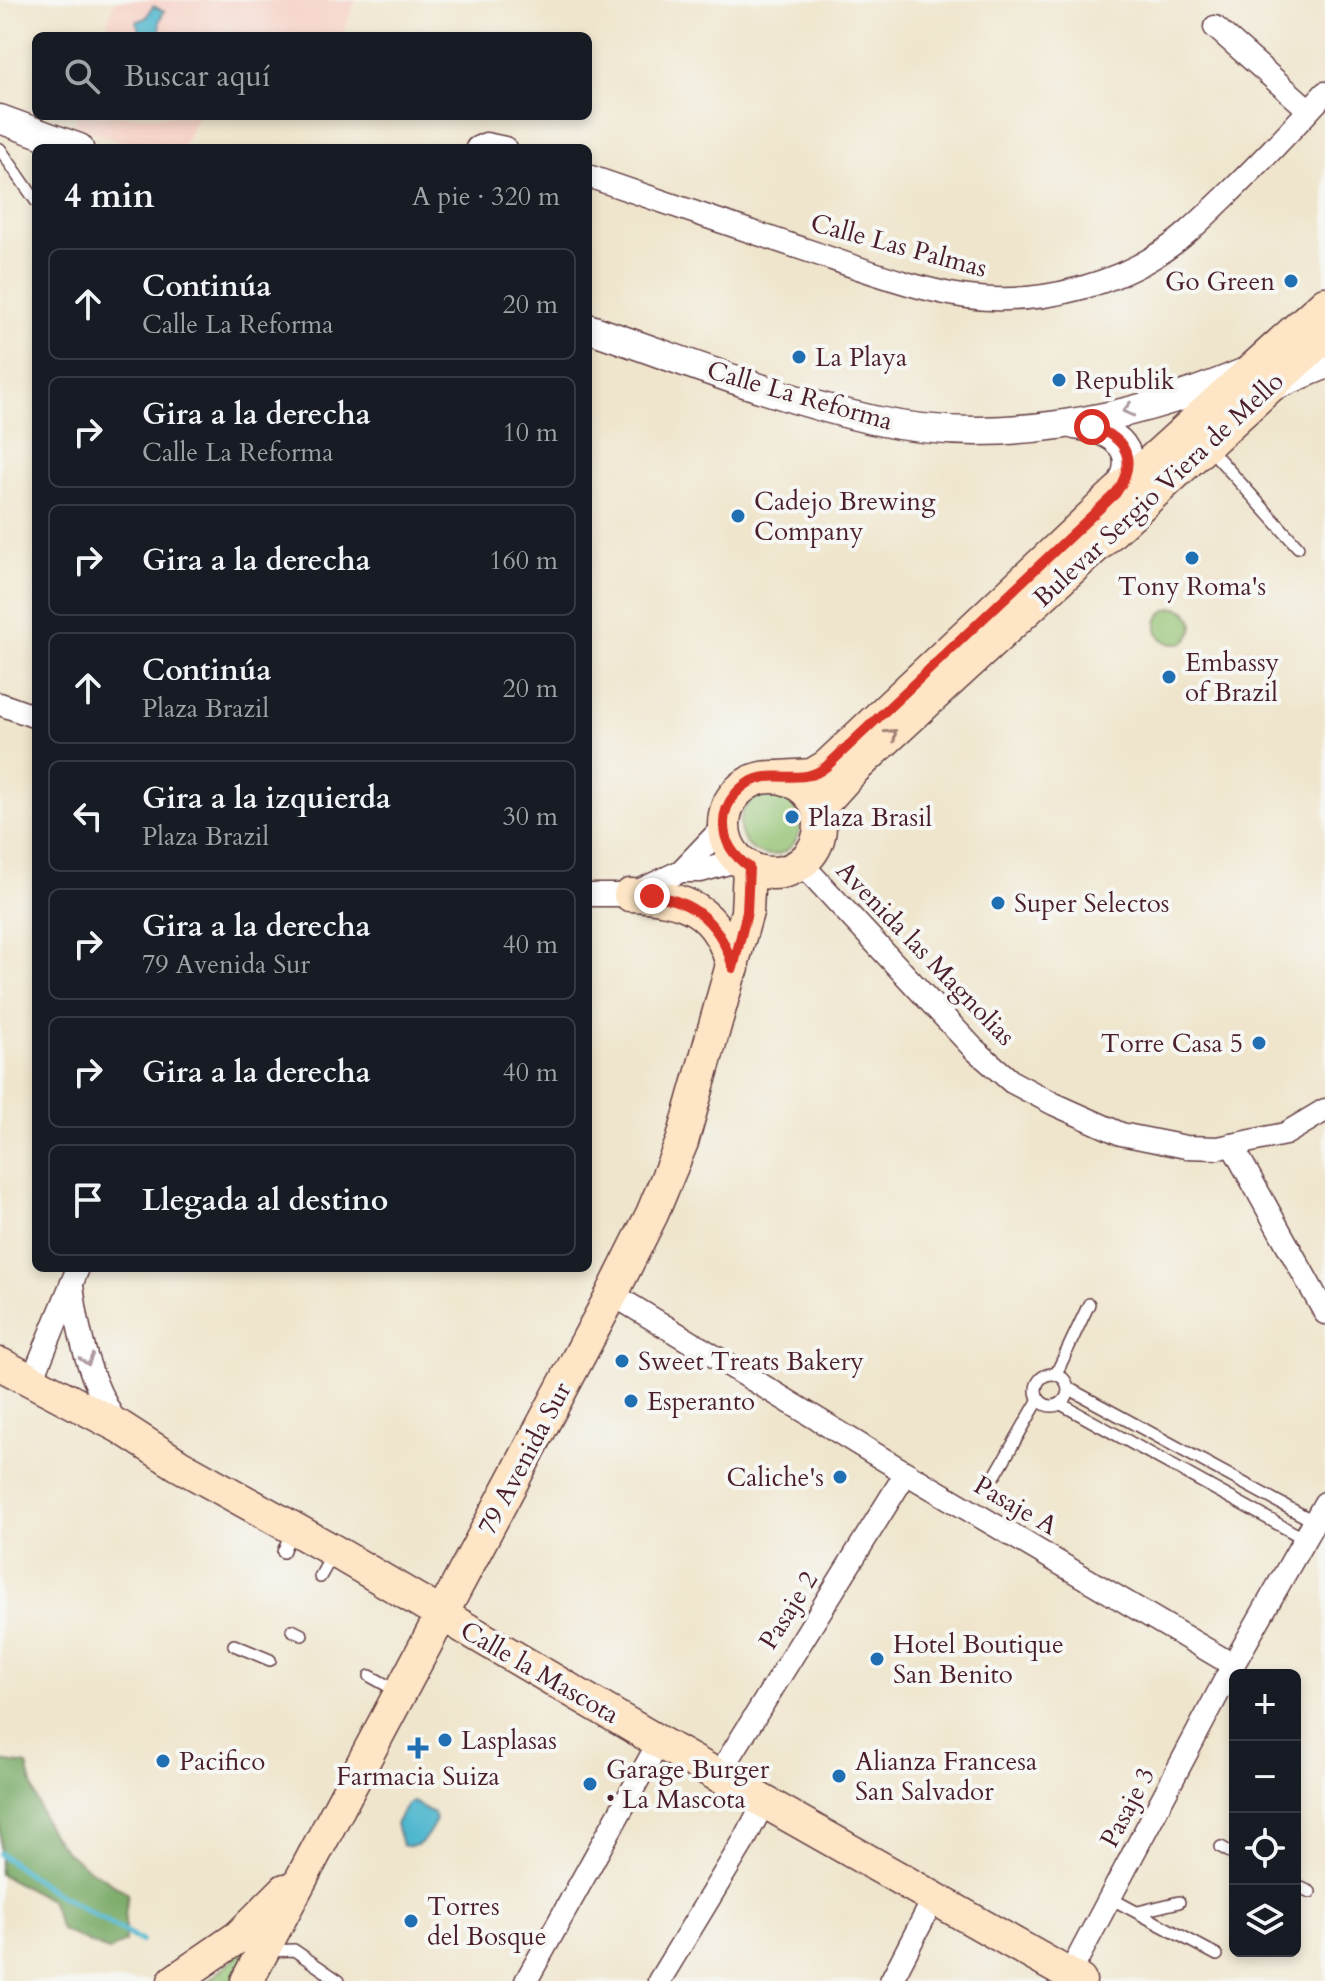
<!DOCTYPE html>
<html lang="es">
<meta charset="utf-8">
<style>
:root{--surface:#171b24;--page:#20242c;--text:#f1f3f6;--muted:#9ea1a6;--line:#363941}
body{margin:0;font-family:Cardo,serif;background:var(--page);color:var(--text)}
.controls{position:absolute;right:24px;bottom:24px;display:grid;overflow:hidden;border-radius:12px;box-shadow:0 4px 12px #0003}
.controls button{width:72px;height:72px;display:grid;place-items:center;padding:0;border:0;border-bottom:2px solid var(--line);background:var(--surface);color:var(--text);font:40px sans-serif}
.stop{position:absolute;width:24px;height:24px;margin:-18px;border:6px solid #d93025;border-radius:50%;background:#fff}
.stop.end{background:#d93025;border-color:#fff;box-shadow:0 2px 8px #0008}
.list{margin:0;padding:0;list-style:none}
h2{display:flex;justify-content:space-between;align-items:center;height:104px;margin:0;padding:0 32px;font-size:34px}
h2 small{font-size:26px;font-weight:400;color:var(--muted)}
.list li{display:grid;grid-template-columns:52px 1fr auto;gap:24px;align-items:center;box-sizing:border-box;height:112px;margin:0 16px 16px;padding:0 16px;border:2px solid var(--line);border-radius:12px}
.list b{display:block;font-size:30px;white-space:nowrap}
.list p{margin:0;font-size:26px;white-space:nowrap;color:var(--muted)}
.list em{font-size:26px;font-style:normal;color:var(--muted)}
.icon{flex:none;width:44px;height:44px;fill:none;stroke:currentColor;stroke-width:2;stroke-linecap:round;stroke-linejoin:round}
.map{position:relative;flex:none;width:1325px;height:1981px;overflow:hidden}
.search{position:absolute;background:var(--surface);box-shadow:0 4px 12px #0003;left:32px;top:32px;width:560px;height:88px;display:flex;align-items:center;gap:20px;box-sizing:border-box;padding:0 28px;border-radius:12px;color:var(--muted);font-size:30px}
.panel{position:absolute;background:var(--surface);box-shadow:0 4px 12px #0003;left:32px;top:144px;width:560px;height:1128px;border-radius:12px}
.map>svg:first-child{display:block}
.built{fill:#f6d1c6}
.green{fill:#93c272;stroke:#6e704e;stroke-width:2}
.forest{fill:#76a864;stroke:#606448;stroke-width:2}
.water{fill:#4fb7ce;stroke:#4c6b7c;stroke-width:2}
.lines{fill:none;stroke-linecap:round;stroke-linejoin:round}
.stream{stroke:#4fb7ce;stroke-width:6}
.service-casing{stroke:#633d43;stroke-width:14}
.minor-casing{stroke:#633d43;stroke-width:25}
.tertiary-casing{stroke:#633d43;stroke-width:31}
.secondary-casing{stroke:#633d43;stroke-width:35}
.service{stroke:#fff;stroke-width:11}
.minor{stroke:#fff;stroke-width:22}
.tertiary{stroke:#fff;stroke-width:28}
.secondary{stroke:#fde5c5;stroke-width:32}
.oneway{stroke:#ae9aa0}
.oneway2{stroke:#a48278}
.route{stroke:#d93025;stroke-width:10}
.poi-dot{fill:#1f6fb2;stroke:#f6f6f2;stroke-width:3}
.labels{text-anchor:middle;stroke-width:8;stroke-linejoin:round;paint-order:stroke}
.street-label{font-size:26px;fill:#4a1f2b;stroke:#f6f6f2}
.poi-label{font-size:26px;fill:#4a1f2b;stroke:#f6f6f2;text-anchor:start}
</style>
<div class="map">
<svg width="1325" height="1981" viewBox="0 0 1325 1981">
<rect width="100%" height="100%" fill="#f6f6f2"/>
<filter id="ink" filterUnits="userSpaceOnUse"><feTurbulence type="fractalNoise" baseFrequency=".0125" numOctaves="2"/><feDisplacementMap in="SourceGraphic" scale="16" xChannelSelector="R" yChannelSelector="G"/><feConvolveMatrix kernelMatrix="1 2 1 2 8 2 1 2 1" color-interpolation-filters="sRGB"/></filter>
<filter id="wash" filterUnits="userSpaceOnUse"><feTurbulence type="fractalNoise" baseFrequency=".006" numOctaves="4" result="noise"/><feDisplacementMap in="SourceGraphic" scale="32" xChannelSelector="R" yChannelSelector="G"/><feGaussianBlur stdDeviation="1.8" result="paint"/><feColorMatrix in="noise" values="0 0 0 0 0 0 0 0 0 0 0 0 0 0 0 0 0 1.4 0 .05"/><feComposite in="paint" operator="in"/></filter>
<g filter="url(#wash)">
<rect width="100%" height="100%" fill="#efe5cc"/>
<g class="built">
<polygon points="115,0 356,0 342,36 103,36"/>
<polygon points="76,116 198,116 182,148 138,148 73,126"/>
</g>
<g class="green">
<circle cx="1175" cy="626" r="18"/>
<circle cx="770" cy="825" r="30"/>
<polygon points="275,1905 236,1981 208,1981 236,1957"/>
</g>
<path class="forest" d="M0,1761L27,1765C34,1791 40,1820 57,1841C74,1863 105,1878 128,1893L125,1916V1942L109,1951L61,1930L50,1900L0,1874Z"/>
<g class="water">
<polygon points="153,6 164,11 159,22 161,35 138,36 140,31 136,22 146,18"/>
<path d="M413,1802L433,1813L436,1820C427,1835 422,1851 402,1845L396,1824L407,1804Z"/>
</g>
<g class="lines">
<polyline class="stream" points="0,1854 47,1888 141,1941"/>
</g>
</g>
<g filter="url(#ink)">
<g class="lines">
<defs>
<g id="service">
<polyline points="0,149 36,201"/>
<polyline points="1209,448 1298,547"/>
<polyline points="1056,1374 1089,1304"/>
<circle cx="1052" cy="1390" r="16"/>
<polyline points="1068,1388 1315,1522"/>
<polyline points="1061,1404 1305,1539"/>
<polyline points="996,1474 1039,1399"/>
<polyline points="283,1552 292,1530"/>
<polyline points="320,1577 334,1552"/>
<polyline points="292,1630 302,1635"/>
<polyline points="234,1645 270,1660"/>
<polyline points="370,1676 399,1692"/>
<polyline points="1221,1847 1235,1855"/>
<polyline points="1295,1885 1310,1892"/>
<polyline points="1110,1898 1217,1955"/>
<polyline points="1138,1912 1179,1902"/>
<polyline points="269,1951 294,1950 339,1981"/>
</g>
<g id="minor">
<polyline points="1215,27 1309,110"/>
<polyline points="477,148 486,144 505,148"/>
<path d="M588,176C663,202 737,227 812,252C864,270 938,298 993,299C1049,301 1113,284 1160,253C1184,238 1204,217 1224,198C1259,164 1292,129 1325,93"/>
<polyline points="0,704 36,717"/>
<polyline points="801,863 974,1049 1012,1082 1054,1104 1121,1134 1186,1147 1218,1148 1285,1134 1325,1110"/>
<polyline points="681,871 701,871 739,860"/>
<polyline points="588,895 630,895 681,871 723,827"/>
<polyline points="1232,1145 1325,1313"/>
<path d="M72,1286C79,1338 89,1380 117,1424"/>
<polyline points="612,1294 906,1473 1233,1665"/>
<polyline points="32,1380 78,1268"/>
<polyline points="718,1776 906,1473"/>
<polyline points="1069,1975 1233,1665 1325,1503"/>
<polyline points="526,1981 659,1742"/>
<polyline points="659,1981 745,1839 764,1802"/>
<polyline points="891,1981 933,1900"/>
</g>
<g id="tertiary">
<polyline points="0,119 79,148"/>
<path d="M588,328C682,360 776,398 873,420C995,447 1129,421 1243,373"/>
<polyline points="1276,385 1325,365"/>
<path d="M1075,425C1117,430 1145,452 1116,493"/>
</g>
<g id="secondary">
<circle cx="772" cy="825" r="48"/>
<polyline points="779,777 812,775 827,766 1116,493 1325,303"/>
<polyline points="818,809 854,769 1325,336"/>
<path d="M630,895C685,897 718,909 733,968"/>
<polyline points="0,1364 120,1427 179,1465 334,1551 659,1742 1080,1981"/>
<polyline points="174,1981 238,1937 285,1890"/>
<polyline points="247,1981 612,1294 652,1214 682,1142 747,912 749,867"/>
</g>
</defs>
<use href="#service" class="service-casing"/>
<use href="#minor" class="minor-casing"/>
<use href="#tertiary" class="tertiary-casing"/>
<use href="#secondary" class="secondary-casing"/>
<use href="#service" class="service"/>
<use href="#minor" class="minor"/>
<use href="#tertiary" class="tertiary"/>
<use href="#secondary" class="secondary"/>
</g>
<defs><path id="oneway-chevron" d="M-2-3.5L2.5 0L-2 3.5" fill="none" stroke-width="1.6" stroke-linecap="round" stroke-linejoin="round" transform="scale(2)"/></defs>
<g class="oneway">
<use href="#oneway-chevron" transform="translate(1128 410) rotate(166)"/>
<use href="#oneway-chevron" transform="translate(87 1360) rotate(73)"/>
</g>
<use class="oneway2" href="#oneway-chevron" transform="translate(892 734) rotate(-43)"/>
</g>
<g class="lines" filter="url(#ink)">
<path class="route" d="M652,896C695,900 722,926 733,968L747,912L749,867C735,857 724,844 724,825C723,802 742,780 766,777C780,775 796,779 810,775C816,774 822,770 827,766L1116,493C1138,461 1128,438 1092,427"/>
</g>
<g class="poi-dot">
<circle cx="1291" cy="281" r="8"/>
<circle cx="799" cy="357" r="8"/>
<circle cx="1059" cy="380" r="8"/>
<circle cx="738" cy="516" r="8"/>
<circle cx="1192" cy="558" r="8"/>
<circle cx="1169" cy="677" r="8"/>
<circle cx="792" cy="817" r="8"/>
<circle cx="998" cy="903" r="8"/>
<circle cx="1259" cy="1043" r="8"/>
<circle cx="622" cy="1361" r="8"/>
<circle cx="631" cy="1401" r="8"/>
<circle cx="840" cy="1477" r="8"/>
<circle cx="877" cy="1659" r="8"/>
<circle cx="445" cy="1740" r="8"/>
<path d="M414 1736h8v8h8v8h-8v8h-8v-8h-8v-8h8z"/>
<circle cx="163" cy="1761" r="8"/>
<circle cx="839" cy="1776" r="8"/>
<circle cx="590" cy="1784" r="8"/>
<circle cx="411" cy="1921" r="8"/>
</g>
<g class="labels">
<g class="street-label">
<text transform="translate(899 245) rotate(15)" y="9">Calle Las Palmas</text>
<text transform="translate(800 395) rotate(16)" y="9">Calle La Reforma</text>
<text transform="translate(1158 489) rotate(-43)" y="9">Bulevar Sergio Viera de Mello</text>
<text transform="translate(926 953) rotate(46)" y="9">Avenida las Magnolias</text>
<text transform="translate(524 1458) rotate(-62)" y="9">79 Avenida Sur</text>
<text transform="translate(1016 1505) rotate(30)" y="9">Pasaje A</text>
<text transform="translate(788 1610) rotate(-58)" y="9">Pasaje 2</text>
<text transform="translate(540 1672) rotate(30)" y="9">Calle la Mascota</text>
<text transform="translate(1127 1807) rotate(-62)" y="9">Pasaje 3</text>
</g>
<g class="poi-label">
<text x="1275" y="290" text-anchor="end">Go Green</text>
<text x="815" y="366">La Playa</text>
<text x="1075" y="389">Republik</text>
<text x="754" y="510">Cadejo Brewing<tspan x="754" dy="30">Company</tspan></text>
<text x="1192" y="595" text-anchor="middle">Tony Roma's</text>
<text x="1185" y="671">Embassy<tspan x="1185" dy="30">of Brazil</tspan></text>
<text x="808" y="826">Plaza Brasil</text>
<text x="1014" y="912">Super Selectos</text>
<text x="1243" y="1052" text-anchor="end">Torre Casa 5</text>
<text x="638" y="1370">Sweet Treats Bakery</text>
<text x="647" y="1410">Esperanto</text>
<text x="824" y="1486" text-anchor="end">Caliche's</text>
<text x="893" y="1653">Hotel Boutique<tspan x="893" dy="30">San Benito</tspan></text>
<text x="461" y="1749">Lasplasas</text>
<text x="179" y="1770">Pacifico</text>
<text x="855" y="1770">Alianza Francesa<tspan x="855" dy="30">San Salvador</tspan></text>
<text x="606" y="1778">Garage Burger<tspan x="606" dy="30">• La Mascota</tspan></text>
<text x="418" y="1785" text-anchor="middle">Farmacia Suiza</text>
<text x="427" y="1915">Torres<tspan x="427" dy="30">del Bosque</tspan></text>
</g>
</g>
</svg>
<div class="controls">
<button>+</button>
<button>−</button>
<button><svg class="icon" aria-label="locate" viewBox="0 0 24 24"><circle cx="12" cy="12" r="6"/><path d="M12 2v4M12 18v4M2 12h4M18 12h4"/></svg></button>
<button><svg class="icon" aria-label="layers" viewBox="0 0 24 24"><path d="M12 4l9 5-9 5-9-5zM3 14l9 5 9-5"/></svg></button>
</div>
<div class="stop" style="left:1092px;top:427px"></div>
<div class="stop end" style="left:652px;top:896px"></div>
<div class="search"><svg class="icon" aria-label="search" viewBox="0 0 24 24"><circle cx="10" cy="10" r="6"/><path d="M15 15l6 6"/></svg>Buscar aquí</div>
<section class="panel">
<h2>4 min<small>A pie · 320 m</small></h2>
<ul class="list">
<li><svg class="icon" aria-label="ahead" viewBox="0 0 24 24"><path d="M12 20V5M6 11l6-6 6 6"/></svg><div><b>Continúa</b><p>Calle La Reforma</p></div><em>20 m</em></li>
<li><svg class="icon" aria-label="right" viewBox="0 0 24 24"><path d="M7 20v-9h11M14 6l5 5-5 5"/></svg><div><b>Gira a la derecha</b><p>Calle La Reforma</p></div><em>10 m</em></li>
<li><svg class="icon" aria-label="right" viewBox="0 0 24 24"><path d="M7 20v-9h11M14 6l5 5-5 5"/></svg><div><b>Gira a la derecha</b></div><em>160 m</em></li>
<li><svg class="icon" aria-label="ahead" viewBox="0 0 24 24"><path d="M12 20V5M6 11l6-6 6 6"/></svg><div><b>Continúa</b><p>Plaza Brazil</p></div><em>20 m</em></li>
<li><svg class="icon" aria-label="left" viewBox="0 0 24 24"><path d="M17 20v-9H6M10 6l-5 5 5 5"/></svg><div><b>Gira a la izquierda</b><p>Plaza Brazil</p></div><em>30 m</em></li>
<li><svg class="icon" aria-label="right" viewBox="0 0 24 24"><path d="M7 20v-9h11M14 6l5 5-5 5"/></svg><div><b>Gira a la derecha</b><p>79 Avenida Sur</p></div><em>40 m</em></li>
<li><svg class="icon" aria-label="right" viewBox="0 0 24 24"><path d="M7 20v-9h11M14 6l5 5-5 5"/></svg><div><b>Gira a la derecha</b></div><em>40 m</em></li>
<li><svg class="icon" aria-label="arrive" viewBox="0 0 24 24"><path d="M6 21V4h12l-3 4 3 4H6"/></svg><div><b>Llegada al destino</b></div></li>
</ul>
</section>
</div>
